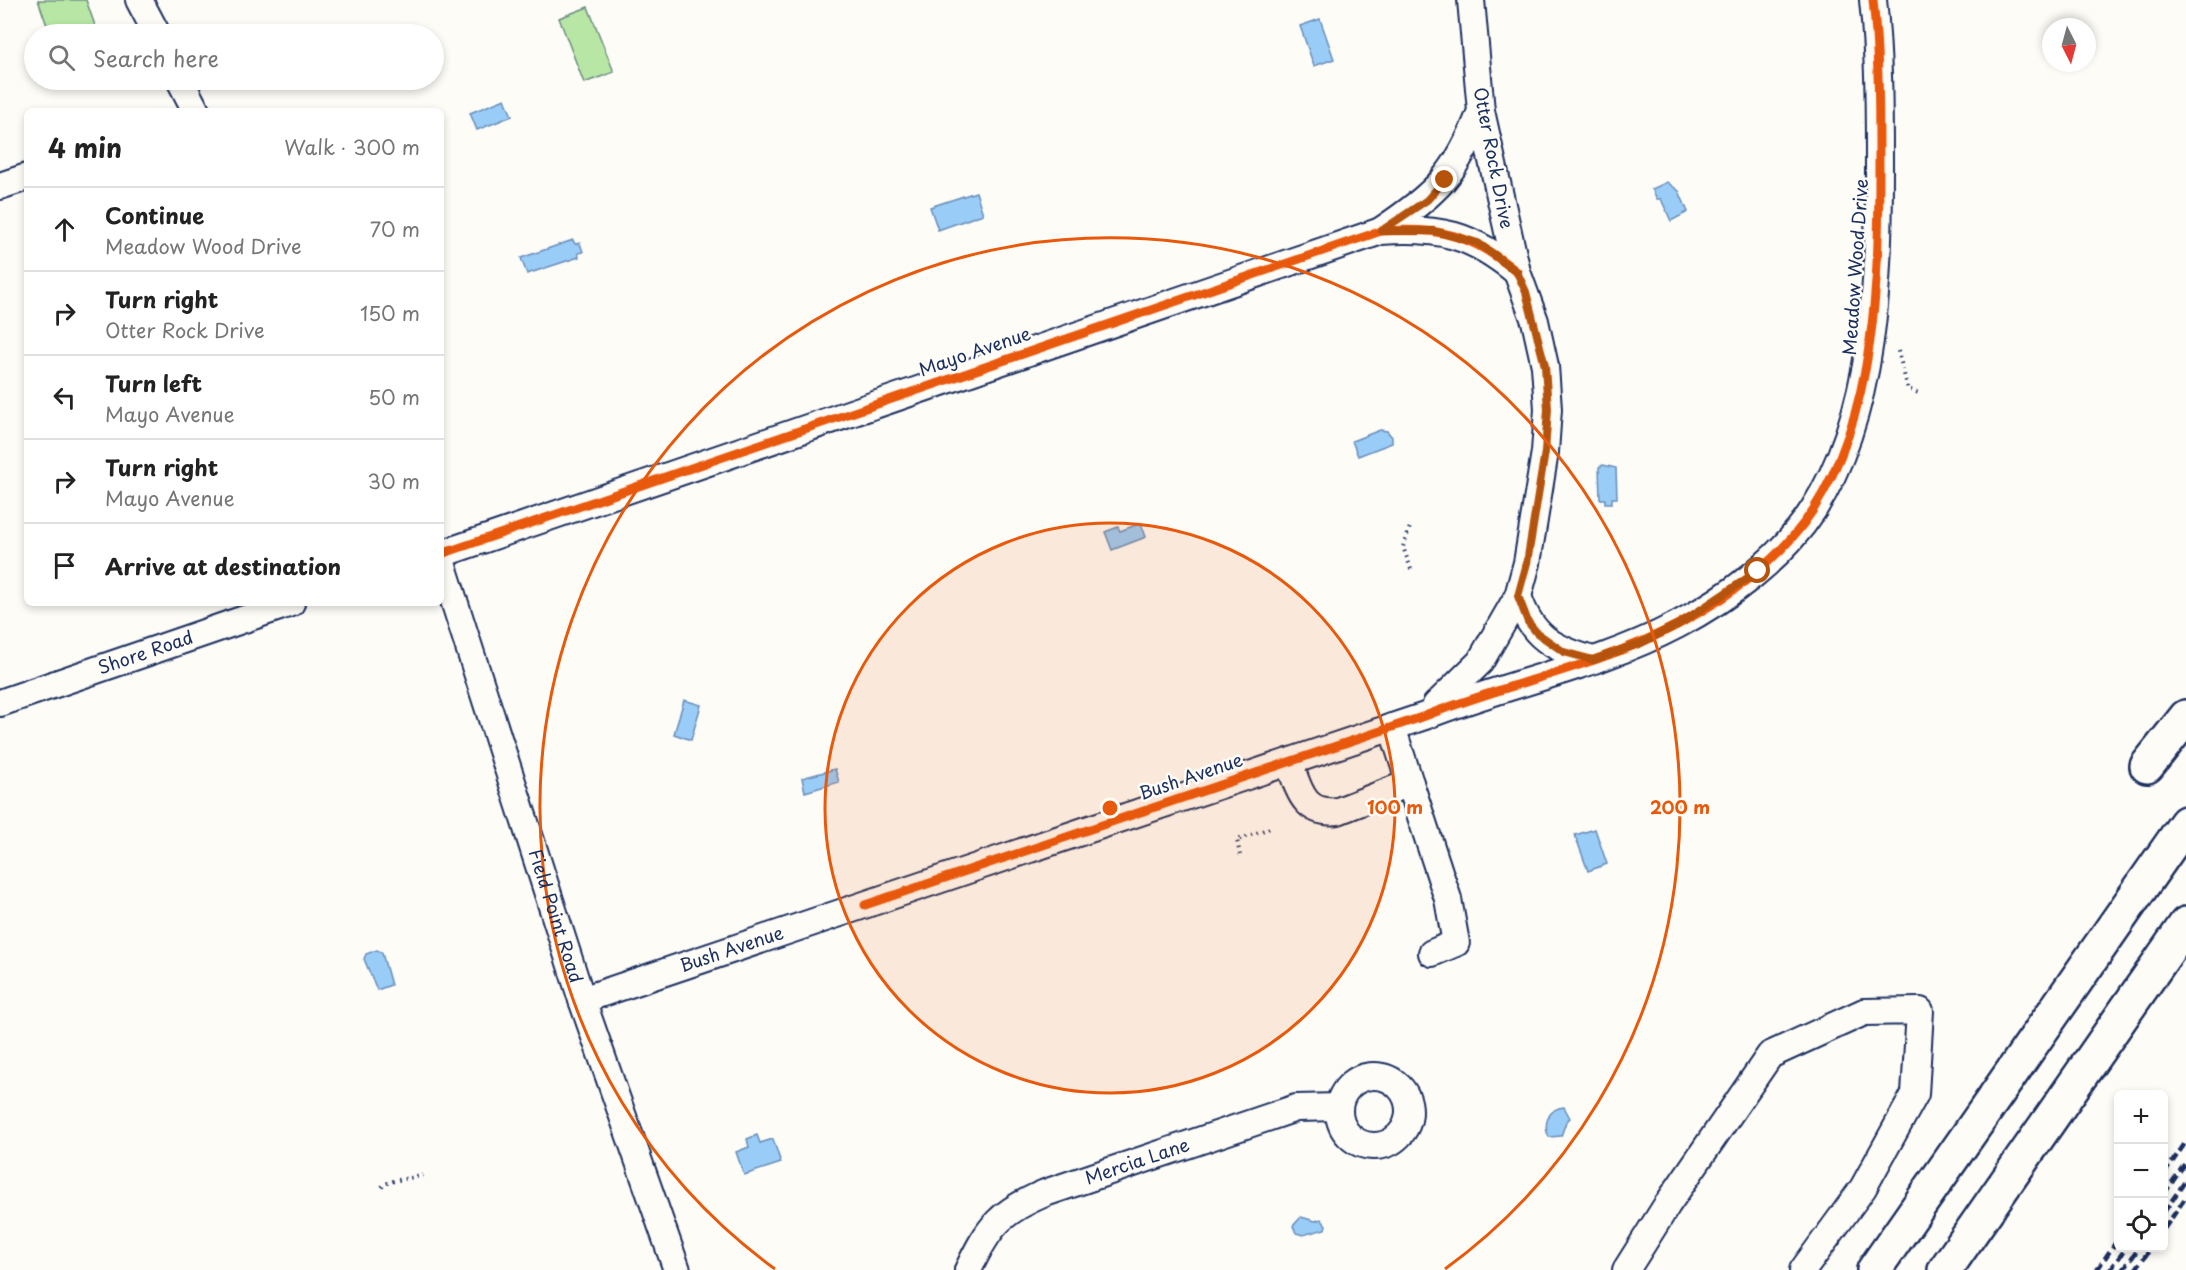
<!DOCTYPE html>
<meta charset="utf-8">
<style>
:root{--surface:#fff;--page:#f6f6f6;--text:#222;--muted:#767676;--line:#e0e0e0}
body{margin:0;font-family:"Playpen Sans",sans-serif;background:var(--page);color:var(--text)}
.controls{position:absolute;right:18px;bottom:18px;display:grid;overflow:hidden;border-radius:9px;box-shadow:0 3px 9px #0003}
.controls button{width:54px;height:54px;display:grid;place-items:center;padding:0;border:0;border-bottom:2px solid var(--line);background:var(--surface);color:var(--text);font:30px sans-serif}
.compass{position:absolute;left:2042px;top:18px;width:54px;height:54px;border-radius:50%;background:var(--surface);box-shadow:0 3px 9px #0003;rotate:174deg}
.stop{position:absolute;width:18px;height:18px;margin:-14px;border:4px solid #b45309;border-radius:50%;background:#fff}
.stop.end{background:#b45309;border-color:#fff;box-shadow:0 2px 6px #0008}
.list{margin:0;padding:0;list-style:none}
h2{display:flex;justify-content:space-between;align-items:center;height:78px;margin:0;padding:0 24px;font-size:26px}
h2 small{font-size:20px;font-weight:400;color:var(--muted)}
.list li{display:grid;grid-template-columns:39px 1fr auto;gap:18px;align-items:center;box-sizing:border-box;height:84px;padding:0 24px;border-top:2px solid var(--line)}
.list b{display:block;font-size:22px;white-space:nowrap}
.list p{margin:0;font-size:20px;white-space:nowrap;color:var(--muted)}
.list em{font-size:20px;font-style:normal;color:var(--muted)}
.icon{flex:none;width:33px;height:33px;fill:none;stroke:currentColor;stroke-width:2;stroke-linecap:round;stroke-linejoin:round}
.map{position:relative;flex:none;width:2186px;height:1270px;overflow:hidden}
.search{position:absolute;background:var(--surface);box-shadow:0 3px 9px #0003;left:24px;top:24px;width:420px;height:66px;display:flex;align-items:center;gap:15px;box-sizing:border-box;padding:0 21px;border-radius:33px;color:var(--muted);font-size:22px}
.panel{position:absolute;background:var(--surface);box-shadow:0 3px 9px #0003;left:24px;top:108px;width:420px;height:498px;border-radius:9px}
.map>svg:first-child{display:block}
.green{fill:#b8e6a4;stroke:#6a8a81;stroke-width:1.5}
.water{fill:#99ccf6;stroke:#678db9;stroke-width:1.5}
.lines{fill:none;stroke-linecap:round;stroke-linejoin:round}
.minor-casing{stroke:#1b2f5e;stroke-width:30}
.highway-casing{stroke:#1b2f5e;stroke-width:38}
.path{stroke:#1b2f5e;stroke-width:4;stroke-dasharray:1.5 4.5;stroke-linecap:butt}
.minor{stroke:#fdfcf7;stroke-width:26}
.highway{stroke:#fdfcf7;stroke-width:33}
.rail{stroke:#1b2f5e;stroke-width:4.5;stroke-dasharray:9 4.5;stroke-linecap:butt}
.cycleway-casing{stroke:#fdfcf7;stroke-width:13}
.cycleway{stroke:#e8590c;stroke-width:9}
.route{stroke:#b45309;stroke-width:8}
.ring{fill:none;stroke:#e8590c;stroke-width:3}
.labels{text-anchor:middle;stroke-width:5;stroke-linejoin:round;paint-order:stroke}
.street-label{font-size:18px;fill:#1b2f5e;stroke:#fdfcf7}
.centre{fill:#e8590c;stroke:#fdfcf7;stroke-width:3}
.ring-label{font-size:18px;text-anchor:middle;font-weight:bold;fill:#e8590c;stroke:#fdfcf7;stroke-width:5;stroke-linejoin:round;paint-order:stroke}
</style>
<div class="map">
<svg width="2186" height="1270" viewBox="0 0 2186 1270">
<rect width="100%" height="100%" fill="#fdfcf7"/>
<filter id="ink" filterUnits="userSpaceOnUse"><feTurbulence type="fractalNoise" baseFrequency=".0167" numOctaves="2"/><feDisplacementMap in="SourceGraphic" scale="12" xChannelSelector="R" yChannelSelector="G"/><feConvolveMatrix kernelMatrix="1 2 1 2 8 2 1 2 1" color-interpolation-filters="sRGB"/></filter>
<g filter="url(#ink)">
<g class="green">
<polygon points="38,0 86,0 98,34 50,34"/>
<polygon points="588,7 614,72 584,83 559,18"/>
</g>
<g class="water">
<polygon points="1320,19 1334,59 1314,66 1300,26"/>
<polygon points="505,99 512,116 477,130 470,113"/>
<polygon points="1667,182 1679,191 1688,212 1671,221 1661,199 1657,199 1652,189"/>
<polygon points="976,192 983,214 938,230 930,207"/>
<polygon points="573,240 575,244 580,243 583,252 578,253 579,257 527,274 521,258"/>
<polygon points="1380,430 1387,431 1392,437 1392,443 1358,456 1352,441"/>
<polygon points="1603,465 1616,468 1617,498 1612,498 1612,503 1605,503 1605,499 1600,499 1599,467"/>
<polygon points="1141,523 1146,537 1112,550 1105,532 1118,527 1120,531"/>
<polygon points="684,700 701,705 691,740 674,734"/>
<polygon points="835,769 839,782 805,792 802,778"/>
<polygon points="1595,829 1607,864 1588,871 1575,835"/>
<polygon points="377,950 382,953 391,985 377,990 364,959 366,954"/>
<path d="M1564,1107L1570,1118L1566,1122L1561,1136L1549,1137C1542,1124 1549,1108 1564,1107Z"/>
<polygon points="757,1135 760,1143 773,1139 781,1163 744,1175 736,1152 749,1147 747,1139"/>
<polygon points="1301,1217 1315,1221 1321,1219 1326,1225 1325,1229 1303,1235 1296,1233 1293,1226"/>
</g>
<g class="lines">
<defs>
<g id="minor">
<polyline points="139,0 157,34"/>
<polyline points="180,80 196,111"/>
<polyline points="0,186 27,177"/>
<path d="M1382,230C1436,194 1458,172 1481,111"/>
<path d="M441,554L1381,231C1440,227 1471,234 1517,272"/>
<path id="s1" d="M441,560L582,1000L677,1270"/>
<path d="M1518,596C1531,637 1554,649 1593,660"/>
<path id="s2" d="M0,703L291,603"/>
<polyline points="1436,705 1480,662 1518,596 1527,563 1545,452 1548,409 1545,366 1535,321 1517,272 1481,111 1471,0"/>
<path d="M1289,762C1299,789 1303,815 1338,811L1410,783L1392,727"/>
<polyline points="1410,783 1448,899 1456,943 1432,953"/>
<path id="s3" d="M582,1000L1425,716C1508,683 1597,667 1677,625C1728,598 1781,559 1813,510C1876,412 1879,278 1879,165C1879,110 1879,55 1873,0"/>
<circle cx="1374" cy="1111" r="35"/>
<path id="s4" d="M968,1270C989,1226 1000,1212 1045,1193L1296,1108L1339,1107"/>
<polyline points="1626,1270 1667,1205 1770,1055 1864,1012 1920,1011 1915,1094 1863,1188 1803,1270"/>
</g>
<g id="highway">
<polyline points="2147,766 2186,717"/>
<polyline points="1874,1270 2186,823"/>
<polyline points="1945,1270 2186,924"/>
</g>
</defs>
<use href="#minor" class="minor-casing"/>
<use href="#highway" class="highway-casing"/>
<g class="path">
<polyline points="1898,351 1908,389 1921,394"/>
<polyline points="1411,569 1403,547 1411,524"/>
<polyline points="1240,855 1237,840 1273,827"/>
<path d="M382,1187C389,1179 411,1179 423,1175"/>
</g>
<use href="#minor" class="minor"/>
<use href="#highway" class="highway"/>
<g class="rail">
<polyline points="2164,1174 2186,1142"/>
<polyline points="2164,1194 2186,1162"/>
<polyline points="2164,1212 2186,1180"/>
<polyline points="2164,1229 2186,1197"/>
<polyline points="2097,1270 2118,1239"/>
<polyline points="2110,1270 2126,1248"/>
<polyline points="2123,1270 2139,1248"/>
<polyline points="2135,1270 2151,1248"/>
</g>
<defs>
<g id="cycleway">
<path d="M441,554L1381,231C1440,227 1471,234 1517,272"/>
<path d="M865,905L1425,716C1508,683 1597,667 1677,625C1728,598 1781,559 1813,510C1876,412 1879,278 1879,165C1879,110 1879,55 1873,0"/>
</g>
</defs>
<use href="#cycleway" class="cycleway-casing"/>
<use href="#cycleway" class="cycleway"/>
</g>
</g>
<g class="lines" filter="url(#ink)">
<polyline class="route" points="1445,180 1427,200 1381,231 1434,231 1478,243 1517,272 1526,292 1545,366 1548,409 1545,452 1527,563 1518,596 1528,622 1537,633 1564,652 1593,660 1641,643 1679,624 1758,571"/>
</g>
<circle cx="1110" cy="808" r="285" fill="#e8590c" fill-opacity=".12"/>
<g class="ring">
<circle cx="1110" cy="808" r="285"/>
<path d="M775 1269A570 570 0 1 1 1445 1269"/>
</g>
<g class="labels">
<g class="street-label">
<text transform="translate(1493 158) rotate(79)" y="6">Otter Rock Drive</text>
<text transform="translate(1856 267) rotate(-86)" y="6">Meadow Wood Drive</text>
<text transform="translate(975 352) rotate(-19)" y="6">Mayo Avenue</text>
<text dy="6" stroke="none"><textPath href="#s2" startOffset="154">Shore Road</textPath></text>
<text transform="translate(1191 777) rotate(-19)" y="6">Bush Avenue</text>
<text dy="6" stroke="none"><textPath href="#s1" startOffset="374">Field Point Road</textPath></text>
<text dy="6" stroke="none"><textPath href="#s3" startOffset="158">Bush Avenue</textPath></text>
<text dy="6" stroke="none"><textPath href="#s4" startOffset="210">Mercia Lane</textPath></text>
</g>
</g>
<circle cx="1110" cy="808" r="9" class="centre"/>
<g class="ring-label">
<text x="1395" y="814">100 m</text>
<text x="1680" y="814">200 m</text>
</g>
</svg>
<div class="controls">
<button>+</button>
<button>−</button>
<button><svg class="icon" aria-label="locate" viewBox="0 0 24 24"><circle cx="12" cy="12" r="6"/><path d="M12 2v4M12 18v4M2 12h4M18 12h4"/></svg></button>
</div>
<svg class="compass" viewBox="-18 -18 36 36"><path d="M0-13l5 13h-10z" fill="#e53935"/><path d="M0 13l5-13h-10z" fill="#767676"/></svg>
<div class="stop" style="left:1758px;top:571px"></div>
<div class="stop end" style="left:1445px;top:180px"></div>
<div class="search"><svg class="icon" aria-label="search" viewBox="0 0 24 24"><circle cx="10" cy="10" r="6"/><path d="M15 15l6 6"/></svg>Search here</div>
<section class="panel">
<h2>4 min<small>Walk · 300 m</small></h2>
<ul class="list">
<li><svg class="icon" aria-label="ahead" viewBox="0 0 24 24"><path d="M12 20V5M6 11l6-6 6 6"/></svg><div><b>Continue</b><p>Meadow Wood Drive</p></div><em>70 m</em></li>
<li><svg class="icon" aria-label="right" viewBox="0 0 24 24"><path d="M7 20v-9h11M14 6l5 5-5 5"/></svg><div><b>Turn right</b><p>Otter Rock Drive</p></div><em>150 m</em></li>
<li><svg class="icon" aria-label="left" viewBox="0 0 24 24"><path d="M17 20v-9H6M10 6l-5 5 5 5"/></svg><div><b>Turn left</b><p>Mayo Avenue</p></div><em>50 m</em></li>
<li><svg class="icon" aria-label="right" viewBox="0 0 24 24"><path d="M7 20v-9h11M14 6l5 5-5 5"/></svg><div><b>Turn right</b><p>Mayo Avenue</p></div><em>30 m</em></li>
<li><svg class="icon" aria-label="arrive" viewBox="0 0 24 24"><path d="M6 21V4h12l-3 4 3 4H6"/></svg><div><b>Arrive at destination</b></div></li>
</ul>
</section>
</div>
